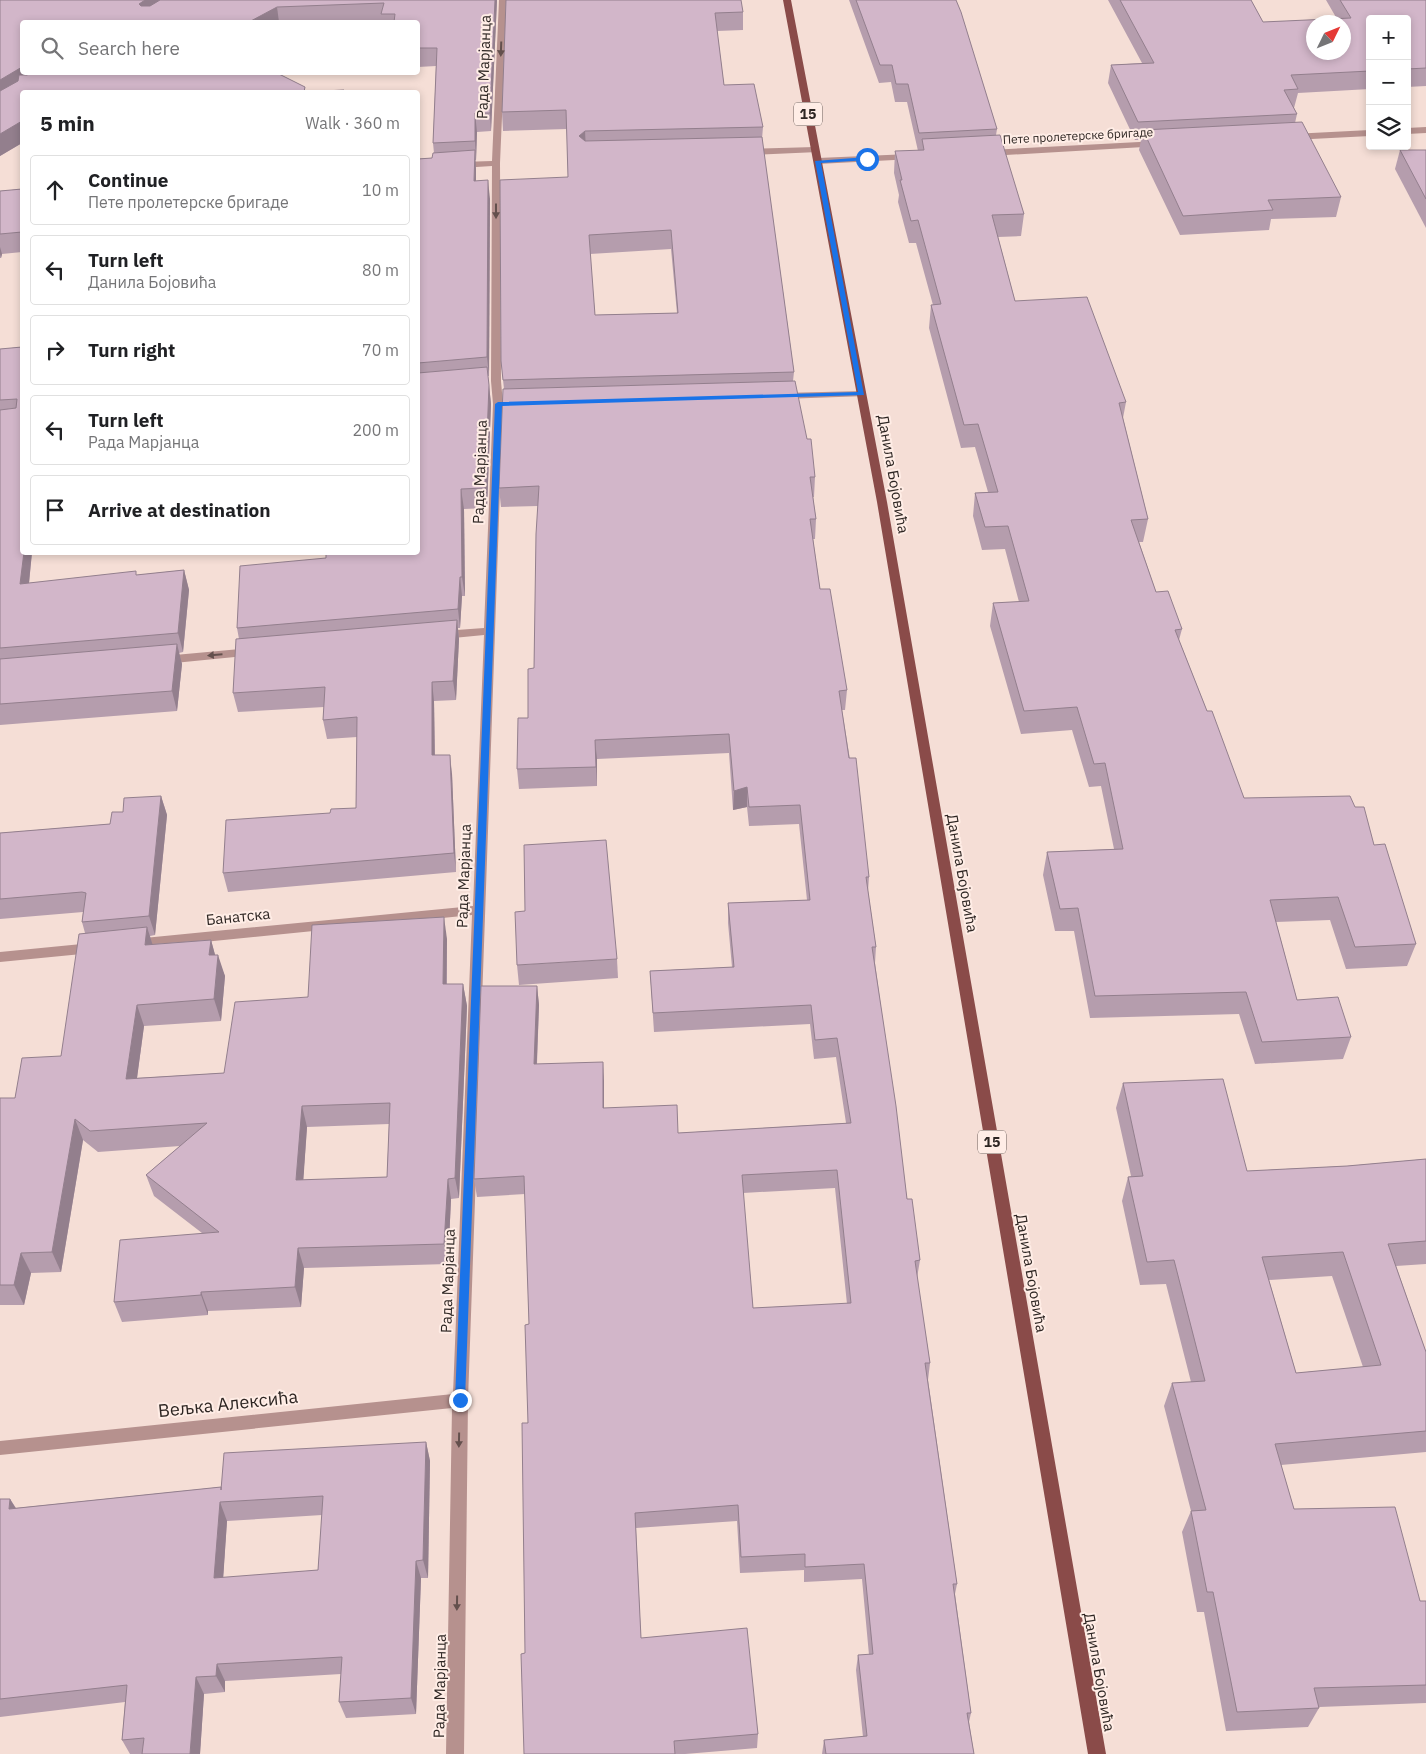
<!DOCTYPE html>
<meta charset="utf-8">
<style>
:root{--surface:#fff;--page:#f2f2f2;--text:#202124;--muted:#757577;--line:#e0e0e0}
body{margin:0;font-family:"IBM Plex Sans",sans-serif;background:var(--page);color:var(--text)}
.controls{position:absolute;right:15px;top:15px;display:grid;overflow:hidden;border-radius:5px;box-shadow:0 2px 8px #0003}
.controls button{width:45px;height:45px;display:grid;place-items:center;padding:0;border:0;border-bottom:1px solid var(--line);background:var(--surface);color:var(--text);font:25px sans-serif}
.compass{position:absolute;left:1306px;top:15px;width:45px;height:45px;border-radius:50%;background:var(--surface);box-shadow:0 2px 8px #0003;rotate:47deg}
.stop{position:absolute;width:15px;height:15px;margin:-11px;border:4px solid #1a73e8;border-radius:50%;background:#fff}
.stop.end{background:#1a73e8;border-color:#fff;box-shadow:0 1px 5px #0008}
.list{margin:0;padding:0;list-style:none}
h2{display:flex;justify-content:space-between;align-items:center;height:65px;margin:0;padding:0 20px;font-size:21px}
h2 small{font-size:16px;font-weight:400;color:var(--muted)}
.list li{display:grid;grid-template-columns:32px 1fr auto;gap:15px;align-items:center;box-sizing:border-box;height:70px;margin:0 10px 10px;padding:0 10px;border:1px solid var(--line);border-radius:5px}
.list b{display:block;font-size:19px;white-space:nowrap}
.list p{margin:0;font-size:16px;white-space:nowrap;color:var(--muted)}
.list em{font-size:16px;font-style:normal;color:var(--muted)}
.icon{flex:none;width:28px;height:28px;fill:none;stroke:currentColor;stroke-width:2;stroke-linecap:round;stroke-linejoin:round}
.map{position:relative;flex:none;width:1426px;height:1754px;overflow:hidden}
.search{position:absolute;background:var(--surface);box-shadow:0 2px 8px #0003;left:20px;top:20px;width:400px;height:55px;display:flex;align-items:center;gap:12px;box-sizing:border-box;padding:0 18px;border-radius:5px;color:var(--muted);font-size:19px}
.panel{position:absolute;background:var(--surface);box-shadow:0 2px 8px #0003;left:20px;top:90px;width:400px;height:465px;border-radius:5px}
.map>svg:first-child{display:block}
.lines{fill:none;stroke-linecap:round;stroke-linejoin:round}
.service{fill:#b6918e;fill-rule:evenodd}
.minor{fill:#b6918e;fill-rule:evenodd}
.primary{fill:#8a4b49;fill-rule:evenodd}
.wall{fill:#b59dad;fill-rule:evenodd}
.shaded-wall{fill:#937f8d}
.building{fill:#d2b6c9;stroke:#937f8d;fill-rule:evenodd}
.oneway{fill:#64504d}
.route{fill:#1a73e8}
.labels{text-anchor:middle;stroke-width:4;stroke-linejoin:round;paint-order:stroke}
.far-street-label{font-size:12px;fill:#2d2522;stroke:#ffede6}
.shield{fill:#ffede6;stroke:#6c615d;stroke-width:1}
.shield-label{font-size:14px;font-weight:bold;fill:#2d2522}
.street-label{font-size:15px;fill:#2d2522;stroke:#ffede6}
.near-street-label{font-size:18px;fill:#2d2522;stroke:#ffede6}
</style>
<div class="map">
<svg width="1426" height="1754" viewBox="0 0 1426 1754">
<rect width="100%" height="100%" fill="#f5ded6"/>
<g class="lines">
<polygon class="service" points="815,147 818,148 818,152 748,155 744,152 748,149"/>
<g class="minor">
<polygon points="499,0 507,0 500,163 501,381 503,404 468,1400 464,1754 446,1754 452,1408 0,1455 0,1441 453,1394 472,915 134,949 129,948 128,944 129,940 134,939 473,906 484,635 443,639 437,635 443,631 484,628 493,404 491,381 492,166 461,168 457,165 461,162 492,161"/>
<polygon points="1426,127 1426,133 1407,134 1407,128"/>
<polygon points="1370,130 1370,136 1292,140 1288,137 1292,134"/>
<polygon points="1158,141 1161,142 1161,146 990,156 986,153 990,150"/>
<polygon points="910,154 913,155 913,159 818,164 814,161 818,158"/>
<polygon points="862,391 866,392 866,396 783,399 778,396 783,393"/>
<polygon points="251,648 255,649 257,652 255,655 164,664 158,660 164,656"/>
<polygon points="92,943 97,944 98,948 97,952 92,953 0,962 0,952"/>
</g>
<polygon class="primary" points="783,0 791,0 887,502 1106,1754 1088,1754 877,502"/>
</g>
<g class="wall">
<polygon points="0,0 497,0 491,131 477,132 476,160 475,160 476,181 490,199 489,376 488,376 491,404 487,508 464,509 465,596 462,596 460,628 458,628 459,639 456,700 434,701 435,755 452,774 456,872 228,892 223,873 330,813 356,808 357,737 327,739 323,720 324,707 238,712 233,693 239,639 237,628 326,558 418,552 418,159 432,158 434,153 433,143 436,66 418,67 418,22 382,22 382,21 350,22 22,22 22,72 305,87 305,92 344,92 22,92 22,143 0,156"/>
<path d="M506,0L743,12V30L717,31L724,85L763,127L762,139L794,372L793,381L815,477L814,497H813L816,519L815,539H813L820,589L847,690L845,710H842L869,877L868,891L876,947L875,963L907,1199L920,1260L917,1278L930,1363L928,1380L957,1584L955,1594L971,1713L969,1722L974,1754H822L824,1740L863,1737L856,1670L858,1655H869L862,1579L804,1582V1570L740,1573L737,1521L636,1528L641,1638L758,1734L757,1748L685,1754H524L529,1324L525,1194L477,1197L474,1179L537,986L539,1005L537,1064L604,1081V1108L678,1133L846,1123L836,1057L814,1059L810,1024L654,1032L650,971L732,967L728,923V903L807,900L799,824L749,826L747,807L733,810L729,753L597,759V786L519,789L517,769L528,718L534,668L538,506L501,507L499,488L504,389L501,361L568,177L567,129L503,131L502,112ZM671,249L677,313L595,315L590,254ZM835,1188L847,1304L753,1308L743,1193Z"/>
<polygon points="849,0 956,0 997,129 996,135 1024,214 1021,236 998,237 1015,301 1126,402 1123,418 1148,519 1143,542 1139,542 1156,592 1182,629 1179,640 1207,711 1244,798 1374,845 1416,944 1407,966 1346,969 1330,920 1276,922 1297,1000 1351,1037 1343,1059 1255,1064 1239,1014 1090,1018 1074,931 1055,931 1043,875 1047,852 1114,849 1101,786 1089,787 1072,730 1021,734 990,626 993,603 1019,602 1005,549 982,550 973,516 975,493 988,492 975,447 961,448 929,328 931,305 933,305 916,243 909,243 898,202 899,195 894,173 895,151 918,151 907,102 895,102 891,82 879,83"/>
<polygon points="1108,0 1251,0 1263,22 1337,19 1326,0 1426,0 1426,86 1407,87 1407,19 1370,19 1370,89 1298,93 1294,108 1297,114 1295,123 1341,197 1336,217 1271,219 1269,230 1180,235 1139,150 1141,140 1135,140 1108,83 1111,65 1142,63"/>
<polygon points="1400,150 1426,150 1426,228 1395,169"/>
<polygon points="22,189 22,252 2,254 1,258 0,258 0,191"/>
<polygon points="22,347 32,552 29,583 137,575 184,570 189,590 183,652 179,653 182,664 177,711 0,725 0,349"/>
<path d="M161,796L167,815L155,935L150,936L152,944L211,940L215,955L225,976L221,1021L144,1026L137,1078L224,1073L308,997L447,939V984H463L467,1006L459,1198L451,1199L448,1264L304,1268L301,1307L208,1311V1315L122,1322L114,1302L202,1233L154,1196L146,1175L180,1146L98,1152L83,1140L61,1272L31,1273L24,1305H0V1098H15L61,1056L85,933L82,922L83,912L0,919V833L110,824L123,812ZM389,1124L387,1177L303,1180L307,1127Z"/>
<polygon points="617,959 618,978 519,985 517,965"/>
<path d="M1123,1083L1247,1171L1347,1166L1426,1159V1264L1396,1266L1426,1352V1452L1281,1465L1294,1509L1420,1601H1426V1703L1319,1707V1708L1308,1727L1226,1731L1204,1612H1197L1182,1532L1191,1511L1164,1406L1172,1383L1191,1382L1166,1284L1140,1285L1122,1201L1128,1177L1131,1176L1116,1108ZM1332,1276L1363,1367L1296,1373L1269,1280Z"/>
<path d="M426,1442L430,1461L428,1578H421L416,1714L346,1718L339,1702L341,1674L225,1681V1692L204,1694L200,1754H130L122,1740L125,1702L0,1717V1499H10L16,1508L221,1487ZM322,1515L318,1570L223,1578L227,1521Z"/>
</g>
<g class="shaded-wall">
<polygon points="145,0 178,0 143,22 139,4"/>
<polygon points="495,0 497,0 491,131 490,113"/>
<polygon points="277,7 279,22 249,22"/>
<polygon points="22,67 22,72 49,72 0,102 0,80"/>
<polygon points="475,113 477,132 476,160 475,141"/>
<polygon points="22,121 22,143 0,156 0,134"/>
<polygon points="585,131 586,150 579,136"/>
<polygon points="475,150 476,169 476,200 474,181"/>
<polygon points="488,180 490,199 489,376 487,357"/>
<polygon points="0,247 2,254 1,258 0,254"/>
<polygon points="489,385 491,404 487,508 485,488"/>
<polygon points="461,489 464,509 465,596 462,577"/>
<polygon points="24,552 32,552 27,603 20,584"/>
<polygon points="184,570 189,590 183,652 178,633"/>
<polygon points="460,577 462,596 460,628 458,609"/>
<polygon points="457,620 459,639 456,700 453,681"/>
<polygon points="177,644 182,664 177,711 172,691"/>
<polygon points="432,682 434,701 435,774 432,755"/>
<polygon points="595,740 597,759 597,786 596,767"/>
<polygon points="450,755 452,774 456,872 454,853"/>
<polygon points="747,787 747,807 733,810 734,791"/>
<polygon points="161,796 167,815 155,935 149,916"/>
<polygon points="444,917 447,939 446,1006 443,984"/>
<polygon points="147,927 154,949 145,945"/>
<polygon points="211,940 217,962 209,955"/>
<polygon points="218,955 225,976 221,1021 214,999"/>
<polygon points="463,984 467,1006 459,1198 455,1178"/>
<polygon points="537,986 539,1005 536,1082 534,1064"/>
<polygon points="137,1005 144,1026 134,1100 126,1079"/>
<polygon points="603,1062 604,1081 604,1127 603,1108"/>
<polygon points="302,1106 307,1127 302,1200 296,1180"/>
<polygon points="75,1119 83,1140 61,1272 52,1252"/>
<polygon points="448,1179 451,1199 448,1264 444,1244"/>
<polygon points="298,1248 304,1268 301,1307 295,1287"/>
<polygon points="21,1253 31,1273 24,1305 14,1285"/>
<polygon points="201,1292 208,1311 208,1315 201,1295"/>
<polygon points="426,1442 430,1461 428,1578 423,1560"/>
<polygon points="10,1499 21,1517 9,1509"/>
<polygon points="220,1502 227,1521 222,1596 214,1578"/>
<polygon points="416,1561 421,1578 416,1714 411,1698"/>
<polygon points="217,1664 225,1681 225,1692 216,1676"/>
<polygon points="196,1677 204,1694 200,1754 190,1754"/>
</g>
<g class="building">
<polygon points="0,0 145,0 139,4 141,6 150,6 160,0 495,0 490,113 475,113 475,141 433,143 437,48 418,48 418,22 394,22 395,14 381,14 384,3 277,7 249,22 22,22 22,67 0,80"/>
<path d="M506,0H741L743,12L715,13L724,85L754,84L763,127L585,131L579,136L585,141L762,137L794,372L503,380L501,361L500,180L568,177L566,110L502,112ZM671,230L678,313L595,315L589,235Z"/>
<polygon points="856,0 956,0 961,12 997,129 919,133 908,84 896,84 892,65 880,65"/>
<path d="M1120,0H1251L1263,22L1351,18L1340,0H1426V68L1407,69V19H1370V71L1291,75L1298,89L1284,90L1297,114L1138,122L1111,65L1154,63ZM1314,22H1344V52H1314Z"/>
<polygon points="32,72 275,72 305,87 304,92 344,90 344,92 22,92 22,121 0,134 0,91 18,81 19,75 27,75"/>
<polygon points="1302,122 1341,197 1268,200 1273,210 1183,216 1143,130"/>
<polygon points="1000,135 1024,214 992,215 1015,301 1087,297 1126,402 1119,403 1148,519 1131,520 1156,592 1168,591 1182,629 1175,630 1207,711 1212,711 1244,798 1350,796 1355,807 1364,807 1374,845 1385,844 1416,944 1355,947 1338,897 1270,900 1297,1000 1338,997 1351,1037 1262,1042 1246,992 1095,996 1078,908 1060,909 1047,852 1123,849 1105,763 1094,764 1077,707 1024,711 993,603 1029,601 1008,526 985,527 975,493 998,492 978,424 964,425 931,305 941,304 918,220 911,221 900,180 902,180 895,151 924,150 922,139"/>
<polygon points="475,150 474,181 488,180 487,357 418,363 418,159 432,158 433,153"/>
<polygon points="1400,150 1426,150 1426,199"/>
<polygon points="22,189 22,232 0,234 0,191"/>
<polygon points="22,347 22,552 24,552 20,584 136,571 136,575 184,570 178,633 0,648 0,410 16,408 17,399 0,400 0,349"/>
<polygon points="487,367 489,385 485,488 461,489 462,577 460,577 458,609 237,628 240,566 326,558 326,552 418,552 418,373"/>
<path d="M795,381L807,439H811L815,477H810L816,519H810L820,589H830L847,690L839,691L849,758H856L869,877H866L876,947H872L896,1106L907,1199H912L920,1260L915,1261L930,1363H925L957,1584H953L971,1713H967L974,1754H826L824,1740L867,1736L858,1655L873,1654L864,1564L805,1567V1554L741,1557L738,1505L635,1513L641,1638L747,1628L758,1734L674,1741L675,1754H524L521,1654L525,1653L522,1423H528L525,1325L529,1324L524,1176L474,1179L481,986H537L534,1064L603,1062V1108L677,1105L678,1133L851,1123L837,1038L815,1040L811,1005L653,1013L650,971L734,967L728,903L810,900L800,805L749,807L747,787L734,791L729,734L595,740L596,767L517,769L518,718H528V669L534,668L536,534L539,486L499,488L503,389ZM837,1170L851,1303L753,1308L742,1175Z"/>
<polygon points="457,620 453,681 432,682 432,755 450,755 454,853 223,873 226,820 330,813 331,809 356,808 357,717 323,720 325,687 233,693 236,639"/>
<polygon points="177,644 172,691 0,704 0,659"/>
<polygon points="161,796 149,916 82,922 86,893 82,892 0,899 0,833 110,824 112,812 123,812 124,798"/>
<polygon points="606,840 617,959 517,965 515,912 525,911 524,845"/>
<path d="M444,917L443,984H463L455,1178L448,1179L444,1244L298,1248L295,1287L201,1292V1295L114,1302L120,1240L219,1232L146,1175L207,1123L90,1131L75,1119L52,1252L21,1253L14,1285H0V1098H15L22,1058L61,1056L79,934L147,927L145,945L211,940L209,955H218L214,999L137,1005L126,1079L224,1073L235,1002L308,997L312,925ZM390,1103L387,1177L296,1180L302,1106Z"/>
<path d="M1223,1079L1247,1171L1347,1166L1426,1159V1241L1388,1244L1426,1352V1431L1275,1444L1294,1509L1395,1507L1420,1601H1426V1685L1314,1688L1319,1708L1237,1712L1213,1592H1207L1191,1511L1206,1510L1172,1383L1205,1381L1174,1260L1147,1262L1128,1177L1143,1176L1123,1083ZM1343,1252L1381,1365L1296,1373L1262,1257Z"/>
<path d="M426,1442L423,1560L416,1561L411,1698L339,1702L342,1657L217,1664L216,1676L196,1677L190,1754H142L144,1738L122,1740L127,1685L0,1699V1499H10L9,1509L221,1487V1490L224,1453ZM323,1496L318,1570L214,1578L220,1502Z"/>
</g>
<defs><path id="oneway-solid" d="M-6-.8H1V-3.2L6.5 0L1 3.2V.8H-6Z" transform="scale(1.25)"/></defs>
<g class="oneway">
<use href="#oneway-solid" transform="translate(501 49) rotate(92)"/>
<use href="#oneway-solid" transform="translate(496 211) rotate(90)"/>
<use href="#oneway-solid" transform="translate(215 655) rotate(175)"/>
<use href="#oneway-solid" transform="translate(459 1440) rotate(91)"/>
<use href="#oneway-solid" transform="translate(457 1603) rotate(91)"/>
</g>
<polygon class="route" points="867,157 869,160 821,163 864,395 502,406 465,1400 460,1405 455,1400 495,404 498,402 858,392 815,161"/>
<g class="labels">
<g class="far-street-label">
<text transform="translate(1078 136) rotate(-3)" y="4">Пете пролетерске бригаде</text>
</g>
<g class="shield">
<rect x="794" y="102.5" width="28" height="23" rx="4"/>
<rect x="978" y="1130.5" width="28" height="23" rx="4"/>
</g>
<g class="shield-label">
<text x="808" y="119">15</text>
<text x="992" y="1147">15</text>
</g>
<g class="street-label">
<text transform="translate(484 67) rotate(-88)" y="5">Рада Марјанца</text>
<text transform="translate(480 472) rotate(-88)" y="5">Рада Марјанца</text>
<text transform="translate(893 474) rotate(80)" y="5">Данила Бојовића</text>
<text transform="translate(962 873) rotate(80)" y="5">Данила Бојовића</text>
<text transform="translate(464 876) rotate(-88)" y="5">Рада Марјанца</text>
<text transform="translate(238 917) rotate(-6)" y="5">Банатска</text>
<text transform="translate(1031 1273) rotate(80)" y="5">Данила Бојовића</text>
<text transform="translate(448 1281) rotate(-88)" y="5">Рада Марјанца</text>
<text transform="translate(1099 1672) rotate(80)" y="5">Данила Бојовића</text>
<text transform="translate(440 1686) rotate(-89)" y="5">Рада Марјанца</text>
</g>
<g class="near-street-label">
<text transform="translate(228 1404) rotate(-6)" y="6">Вељка Алексића</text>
</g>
</g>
</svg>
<div class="controls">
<button>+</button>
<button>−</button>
<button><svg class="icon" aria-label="layers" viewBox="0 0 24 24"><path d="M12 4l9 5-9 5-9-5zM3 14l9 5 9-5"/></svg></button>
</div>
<svg class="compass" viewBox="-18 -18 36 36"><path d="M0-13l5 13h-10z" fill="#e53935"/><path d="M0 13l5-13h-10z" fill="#757577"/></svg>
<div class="stop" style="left:867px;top:159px"></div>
<div class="stop end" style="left:460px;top:1400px"></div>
<div class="search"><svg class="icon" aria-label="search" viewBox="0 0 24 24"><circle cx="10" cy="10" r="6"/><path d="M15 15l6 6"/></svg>Search here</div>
<section class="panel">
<h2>5 min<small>Walk · 360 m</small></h2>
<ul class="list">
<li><svg class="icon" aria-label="ahead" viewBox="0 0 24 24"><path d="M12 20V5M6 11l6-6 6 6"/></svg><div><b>Continue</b><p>Пете пролетерске бригаде</p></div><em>10 m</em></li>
<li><svg class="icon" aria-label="left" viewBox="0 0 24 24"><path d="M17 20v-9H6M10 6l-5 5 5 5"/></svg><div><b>Turn left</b><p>Данила Бојовића</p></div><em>80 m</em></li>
<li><svg class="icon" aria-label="right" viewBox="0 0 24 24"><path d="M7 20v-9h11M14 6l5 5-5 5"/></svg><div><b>Turn right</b></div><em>70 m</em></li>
<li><svg class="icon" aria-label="left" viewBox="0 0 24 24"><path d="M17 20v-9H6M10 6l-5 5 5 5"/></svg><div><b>Turn left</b><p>Рада Марјанца</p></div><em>200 m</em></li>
<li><svg class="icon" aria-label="arrive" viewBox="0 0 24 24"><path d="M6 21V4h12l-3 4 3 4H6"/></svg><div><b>Arrive at destination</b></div></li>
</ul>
</section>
</div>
